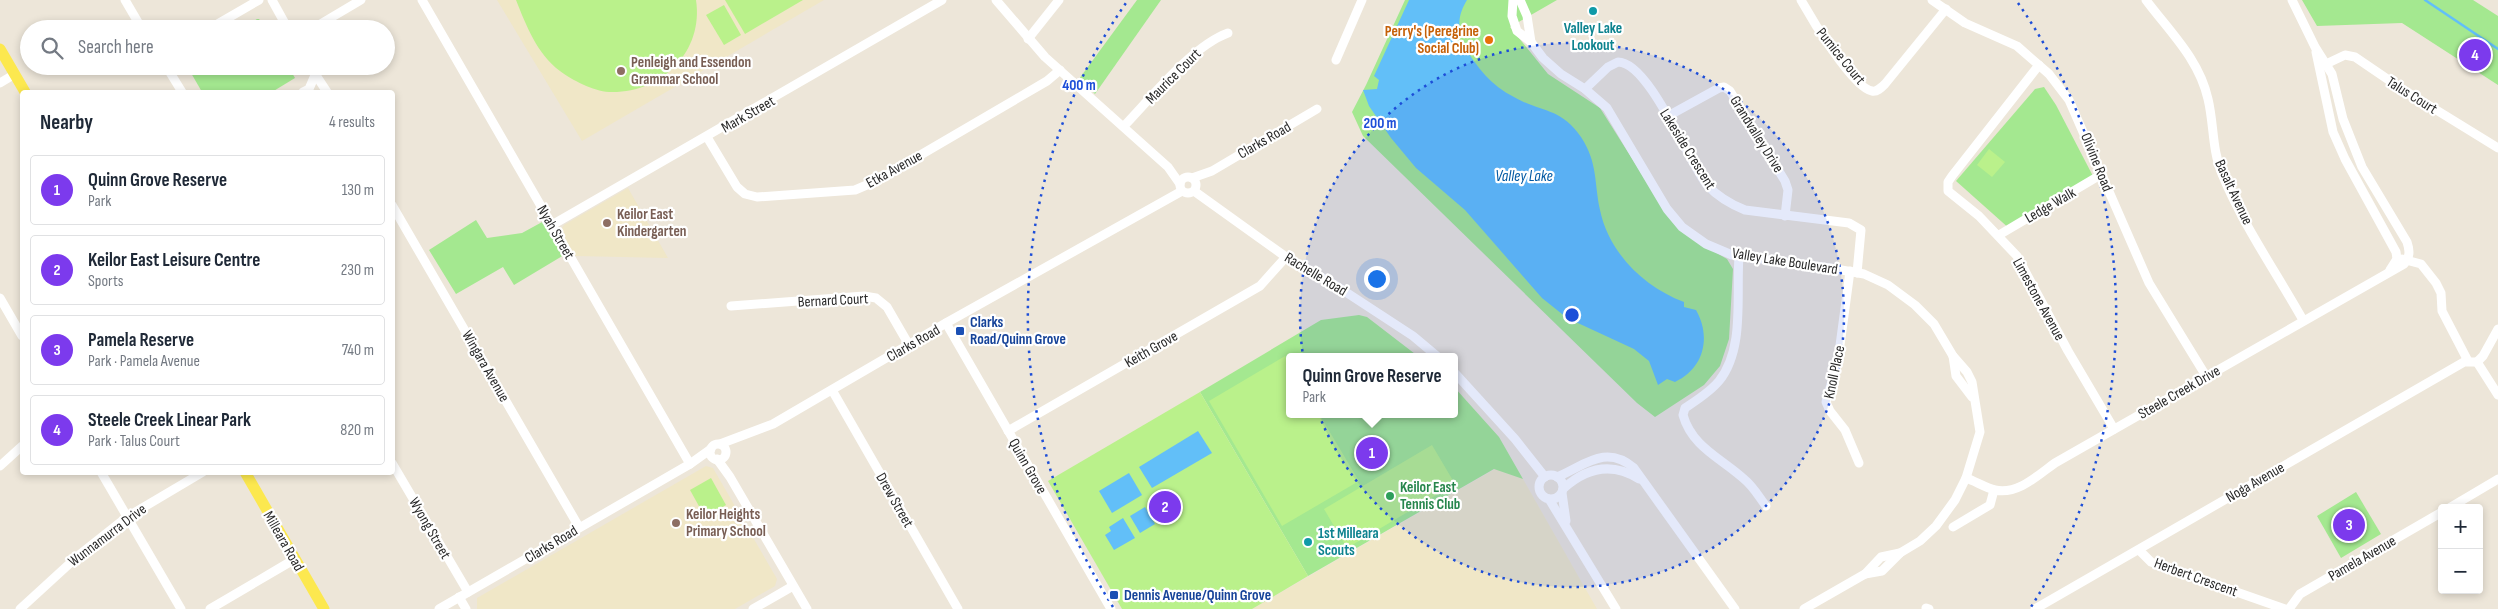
<!DOCTYPE html>
<meta charset="utf-8">
<style>
:root{--surface:#fff;--page:#f2f2f3;--text:#1f2937;--muted:#747a83;--line:#e0e1e3;--accent:#7c3aed}
body{margin:0;font-family:"Sofia Sans Condensed",sans-serif;background:var(--page);color:var(--text)}
.controls{position:absolute;right:15px;bottom:15px;display:grid;overflow:hidden;border-radius:5px;box-shadow:0 2px 8px #0003}
.controls button{width:45px;height:45px;display:grid;place-items:center;padding:0;border:0;border-bottom:1px solid var(--line);background:var(--surface);color:var(--text);font:25px sans-serif}
.you{position:absolute;left:1376px;top:278px;width:18px;height:18px;margin:-12px;border:4px solid #fff;border-radius:50%;background:#1a73e8;box-shadow:0 0 0 8px #1a73e833}
.badge{display:grid;place-items:center;width:32px;height:32px;border-radius:50%;background:var(--accent);color:#fff;font-size:16px;font-weight:700}
.pin{position:absolute;translate:-50% -50%;border:2px solid #fff;box-shadow:0 1px 5px #0006}
.popup{position:absolute;left:1286px;top:353px;width:172px;height:65px;box-sizing:border-box;display:grid;place-content:center;border-radius:5px;background:var(--surface);filter:drop-shadow(0 1px 4px #0005);font-size:16px;white-space:nowrap;color:var(--muted)}
.popup b{font-size:19px;color:var(--text)}
.popup::after{content:'';position:absolute;left:50%;top:100%;margin-left:-10px;border:10px solid transparent;border-top-color:var(--surface)}
.list{margin:0;padding:0;list-style:none}
h2{display:flex;justify-content:space-between;align-items:center;height:65px;margin:0;padding:0 20px;font-size:21px}
h2 small{font-size:16px;font-weight:400;color:var(--muted)}
.list li{display:grid;grid-template-columns:32px 1fr auto;gap:15px;align-items:center;box-sizing:border-box;height:70px;margin:0 10px 10px;padding:0 10px;border:1px solid var(--line);border-radius:5px}
.list b{display:block;font-size:19px;white-space:nowrap}
.list p{margin:0;font-size:16px;white-space:nowrap;color:var(--muted)}
.list em{font-size:16px;font-style:normal;color:var(--muted)}
.icon{flex:none;width:28px;height:28px;fill:none;stroke:currentColor;stroke-width:2;stroke-linecap:round;stroke-linejoin:round}
.map{position:relative;flex:none;width:2498px;height:609px;overflow:hidden}
.search{position:absolute;background:var(--surface);box-shadow:0 2px 8px #0003;left:20px;top:20px;width:375px;height:55px;display:flex;align-items:center;gap:12px;box-sizing:border-box;padding:0 18px;border-radius:28px;color:var(--muted);font-size:19px}
.panel{position:absolute;background:var(--surface);box-shadow:0 2px 8px #0003;left:20px;top:90px;width:375px;height:385px;border-radius:5px}
.map>svg:first-child{display:block}
.education{fill:#f0e7c7}
.park{fill:#a4e890}
.pitch{fill:#baf18b}
.water{fill:#62bff8}
.lines{fill:none;stroke-linecap:round;stroke-linejoin:round}
.stream{stroke:#62bff8;stroke-width:2.5}
.minor{stroke:#fff;stroke-width:9}
.major{stroke:#fce84f;stroke-width:11}
.ring{fill:none;stroke:#1d4ed8;stroke-width:2.5;stroke-dasharray:2.5 5}
.culture-dot{fill:#0f9aa8;stroke:#fff;stroke-width:2}
.food-dot{fill:#e8710a;stroke:#fff;stroke-width:2}
.education-dot{fill:#8d6e63;stroke:#fff;stroke-width:2}
.transit-dot{fill:#1a4fb4;stroke:#fff;stroke-width:2}
.leisure-dot{fill:#2e9e5b;stroke:#fff;stroke-width:2}
.labels{text-anchor:middle;stroke-width:4.5;stroke-linejoin:round;paint-order:stroke}
.culture-label{font-size:15px;font-weight:bold;fill:#0d838f;stroke:#fff}
.food-label{font-size:15px;font-weight:bold;fill:#c56008;stroke:#fff;text-anchor:end}
.street-label{font-size:15px;fill:#292929;stroke:#fff}
.education-label{font-size:15px;font-weight:bold;fill:#785e54;stroke:#fff;text-anchor:start}
.transit-label{font-size:15px;font-weight:bold;fill:#164399;stroke:#fff;text-anchor:start}
.leisure-label{font-size:15px;font-weight:bold;fill:#27864d;stroke:#fff;text-anchor:start}
.water-label{font-size:16px;font-style:italic;fill:#0259a3;stroke:#fff}
.centre{fill:#1d4ed8;stroke:#fff;stroke-width:2.5}
.ring-label{font-size:15px;text-anchor:middle;font-weight:bold;fill:#1d4ed8;stroke:#fff;stroke-width:4.5;stroke-linejoin:round;paint-order:stroke}
</style>
<div class="map">
<svg width="2498" height="609" viewBox="0 0 2498 609">
<rect width="100%" height="100%" fill="#ede6d9"/>
<g class="education">
<polygon points="497,0 824,0 582,141"/>
<polygon points="628,188 668,258 575,256 563,236 562,228 564,225"/>
<polygon points="706,466 713,468 777,579 775,586 735,609 477,609 477,598"/>
<polygon points="1495,469 1523,479 1597,609 1252,609"/>
</g>
<g class="park">
<polygon points="1137,0 1161,0 1095,94 1079,79"/>
<polygon points="1405,0 1557,0 1510,27 1548,74 1600,108 1669,217 1692,239 1727,259 1733,269 1729,339 1720,366 1704,385 1655,417 1637,403 1363,136 1352,112 1366,85"/>
<polygon points="2302,0 2473,0 2498,16 2498,85 2402,23 2317,26"/>
<polygon points="259,19 266,29 242,29 257,19"/>
<polygon points="187,66 288,66 295,78 272,92 202,92"/>
<polygon points="2044,87 2056,105 2095,180 2011,230 1956,181 2035,89"/>
<polygon points="476,220 487,238 522,233 544,221 564,255 514,285 503,267 456,294 429,250"/>
<polygon points="1359,315 1367,317 1419,357 1290,357 1290,414 1454,414 1455,388 1499,437 1523,479 1494,469 1308,576 1200,392 1321,320"/>
<polygon points="2356,492 2381,534 2341,558 2317,516"/>
</g>
<g class="pitch">
<path d="M516,0H696C704,52 661,94 609,92C593,91 572,80 560,71C537,54 526,25 516,0Z"/>
<polygon points="725,0 803,0 745,34"/>
<polygon points="724,5 741,35 724,45 706,15"/>
<polygon points="1989,149 2005,162 1992,177 1977,165"/>
<polygon points="1285,356 1289,363 1290,414 1319,414 1359,481 1282,526 1209,401"/>
<polygon points="1200,392 1308,576 1252,609 1122,609 1048,481"/>
<polygon points="1432,445 1455,484 1347,548 1324,509"/>
<polygon points="711,478 726,505 705,517 690,490"/>
</g>
<g class="water">
<path d="M1409,0H1467C1461,10 1457,21 1461,33L1455,35L1458,45L1464,46C1477,67 1491,86 1514,97C1542,113 1560,107 1581,137C1598,163 1594,182 1600,210C1609,253 1644,287 1684,302V307L1696,310C1711,336 1705,368 1675,382L1667,379L1658,385L1649,361L1634,349L1567,318L1542,298L1465,210L1416,168L1391,138L1369,106L1363,90L1377,89L1379,80L1374,76Z"/>
<polygon points="1198,431 1212,453 1152,488 1139,467"/>
<polygon points="1129,473 1142,495 1112,513 1099,491"/>
<polygon points="1145,507 1155,524 1140,533 1130,516"/>
<polygon points="1123,518 1135,538 1114,550 1105,535 1111,531 1109,527"/>
</g>
<g class="lines">
<polyline class="stream" points="2425,0 2498,49"/>
<g class="minor">
<polyline points="125,0 142,29"/>
<polyline points="272,0 288,29"/>
<polyline points="422,0 690,464"/>
<polyline points="996,0 1045,57 1168,167 1180,184"/>
<polyline points="1513,0 1512,16 1517,31 1531,42 1543,58 1561,74 1585,89 1607,108 1667,209 1682,227 1706,244 1732,255 1830,268 1864,274 1888,285 1915,305 1934,324 1953,356 1967,372 1972,382 1980,432 1966,478 1955,500 1936,526 1920,541 1900,553 1882,571 1865,574"/>
<polyline points="1520,0 1527,16 1531,42"/>
<path d="M1801,0C1811,18 1853,88 1872,91C1877,92 1881,88 1885,84L1946,9"/>
<polyline points="1932,0 1965,23 2017,46 2049,74 2069,100 2149,283 2206,376"/>
<path d="M2146,0C2170,32 2199,59 2208,99C2214,124 2212,150 2222,174C2243,225 2276,272 2303,320"/>
<polyline points="209,29 259,0"/>
<polyline points="312,29 361,0"/>
<polyline points="1028,39 1059,0"/>
<polyline points="2316,52 2333,132 2345,159 2396,252 2397,259 2390,270"/>
<polyline points="1336,60 1362,0"/>
<polyline points="2326,64 2345,55 2355,57 2399,87 2498,148"/>
<polyline points="2039,65 1952,176 1948,182 1948,191 1979,216 2017,256 2068,351 2114,429"/>
<polyline points="166,66 182,92"/>
<polyline points="310,66 327,92"/>
<polyline points="0,83 15,74"/>
<path d="M1585,89L1608,67L1618,62C1649,62 1688,161 1707,185C1718,197 1730,204 1745,210L1849,223L1861,230L1857,273"/>
<polyline points="303,92 309,89 315,75"/>
<polyline points="1668,116 1719,88 1724,87 1730,91 1785,181 1788,190 1785,216"/>
<path d="M1124,126C1151,98 1192,46 1228,33"/>
<polyline points="707,137 737,187 745,194 757,197 855,190 876,181 1047,81 1060,70"/>
<circle cx="1188" cy="185" r="8"/>
<polyline points="1192,178 1212,171 1317,109"/>
<polyline points="1194,191 1286,257 1335,285 1413,336 1438,357"/>
<polyline points="392,205 579,527"/>
<polyline points="552,225 942,0"/>
<polyline points="1999,235 2102,174"/>
<path d="M1739,256C1736,295 1745,349 1719,381C1710,392 1697,400 1685,408L1683,415C1692,447 1721,458 1744,479C1753,486 1759,497 1766,506"/>
<polyline points="2402,259 2421,264 2436,283 2441,293 2442,311 2468,361"/>
<polyline points="1850,271 1838,360 1826,402 1830,411 1845,430 1859,463"/>
<polyline points="0,298 22,336"/>
<polyline points="731,306 864,296 876,298 887,307 909,345"/>
<polyline points="946,323 1111,609"/>
<polyline points="1953,356 1956,376 1972,397"/>
<polyline points="2477,362 2483,356 2498,329"/>
<polyline points="2477,362 2498,395"/>
<polyline points="1454,372 1515,439 1545,477"/>
<polyline points="832,390 958,609"/>
<polyline points="1008,431 1260,286 1286,257"/>
<polyline points="720,444 773,424 946,323 1182,191"/>
<circle cx="718" cy="452" r="8"/>
<polyline points="717,459 730,477 807,609"/>
<polyline points="392,463 468,592"/>
<polyline points="0,466 22,446"/>
<polyline points="101,472 181,609"/>
<circle cx="1551" cy="487" r="12"/>
<path d="M1557,477C1585,465 1606,444 1634,468L1735,609"/>
<path d="M1966,478C1975,481 1986,488 1995,490C2018,495 2038,475 2055,463L2404,264C2410,257 2410,251 2407,242L2362,167L2343,119L2332,74L2315,47L2292,0"/>
<path d="M1563,489C1587,467 1612,462 1639,479"/>
<polyline points="1562,493 1566,521"/>
<polyline points="1549,499 1616,609"/>
<polyline points="2449,508 2498,479"/>
<polyline points="1953,527 1990,505 1994,490"/>
<polyline points="2139,550 2151,562 2285,609"/>
<polyline points="459,597 466,609"/>
<polyline points="1926,608 1929,609"/>
<polyline points="20,609 79,555 127,517 203,472"/>
<polyline points="210,609 295,559"/>
<polyline points="439,609 690,464 711,449"/>
<polyline points="753,609 793,586"/>
<polyline points="1804,609 1865,574 1881,557 1900,553"/>
<polyline points="2035,609 2464,362 2477,362"/>
<polyline points="2289,609 2300,594 2442,512"/>
</g>
<g class="major">
<polyline points="0,49 25,92"/>
<polyline points="245,472 324,609"/>
</g>
</g>
<circle cx="1572" cy="315" r="272" fill="#1d4ed8" fill-opacity=".12"/>
<g class="ring">
<circle cx="1572" cy="315" r="272"/>
<path d="M1113 607A544 544 0 0 1 1126 3M2018 3A544 544 0 0 1 2031 607"/>
</g>
<g class="culture-dot">
<circle cx="1593" cy="11" r="5"/>
<circle cx="1308" cy="542" r="5"/>
</g>
<circle class="food-dot" cx="1489" cy="40" r="5"/>
<g class="education-dot">
<circle cx="621" cy="71" r="5"/>
<circle cx="607" cy="223" r="5"/>
<circle cx="676" cy="523" r="5"/>
</g>
<g class="transit-dot">
<rect x="955" y="326" width="10" height="10" rx="2.5"/>
<rect x="1109" y="590" width="10" height="10" rx="2.5"/>
</g>
<circle class="leisure-dot" cx="1390" cy="496" r="5"/>
<g class="labels">
<g class="culture-label">
<text x="1593" y="33">Valley Lake<tspan x="1593" dy="17">Lookout</tspan></text>
<text x="1318" y="538" text-anchor="start">1st Milleara<tspan x="1318" dy="17">Scouts</tspan></text>
</g>
<g class="food-label">
<text x="1479" y="36">Perry's (Peregrine<tspan x="1479" dy="17">Social Club)</tspan></text>
</g>
<g class="street-label">
<text transform="translate(1841 56) rotate(51)" y="5">Pumice Court</text>
<text transform="translate(1173 76) rotate(-45)" y="5">Maurice Court</text>
<text transform="translate(2412 95) rotate(32)" y="5">Talus Court</text>
<text transform="translate(748 114) rotate(-30)" y="5">Mark Street</text>
<text transform="translate(1757 134) rotate(58)" y="5">Grandvalley Drive</text>
<text transform="translate(1264 140) rotate(-30)" y="5">Clarks Road</text>
<text transform="translate(1688 149) rotate(58)" y="5">Lakeside Crescent</text>
<text transform="translate(2097 162) rotate(68)" y="5">Olivine Road</text>
<text transform="translate(894 169) rotate(-29)" y="5">Etka Avenue</text>
<text transform="translate(2234 192) rotate(65)" y="5">Basalt Avenue</text>
<text transform="translate(2050 205) rotate(-30)" y="5">Ledge Walk</text>
<text transform="translate(556 232) rotate(60)" y="5">Nyah Street</text>
<text transform="translate(1785 261) rotate(9)" y="5">Valley Lake Boulevard</text>
<text transform="translate(1316 274) rotate(31)" y="5">Rachelle Road</text>
<text transform="translate(2039 299) rotate(61)" y="5">Limestone Avenue</text>
<text transform="translate(833 300) rotate(-3)" y="5">Bernard Court</text>
<text transform="translate(913 343) rotate(-30)" y="5">Clarks Road</text>
<text transform="translate(1151 349) rotate(-30)" y="5">Keith Grove</text>
<text transform="translate(486 366) rotate(60)" y="5">Wingara Avenue</text>
<text transform="translate(1834 372) rotate(-78)" y="5">Knoll Place</text>
<text transform="translate(2179 392) rotate(-30)" y="5">Steele Creek Drive</text>
<text transform="translate(1028 466) rotate(60)" y="5">Quinn Grove</text>
<text transform="translate(2255 482) rotate(-30)" y="5">Noga Avenue</text>
<text transform="translate(895 500) rotate(60)" y="5">Drew Street</text>
<text transform="translate(430 528) rotate(60)" y="5">Wyong Street</text>
<text transform="translate(107 535) rotate(-37)" y="5">Wunnamurra Drive</text>
<text transform="translate(284 541) rotate(60)" y="5">Milleara Road</text>
<text transform="translate(551 544) rotate(-31)" y="5">Clarks Road</text>
<text transform="translate(2362 558) rotate(-30)" y="5">Pamela Avenue</text>
<text transform="translate(2196 577) rotate(20)" y="5">Herbert Crescent</text>
</g>
<g class="education-label">
<text x="631" y="67">Penleigh and Essendon<tspan x="631" dy="17">Grammar School</tspan></text>
<text x="617" y="219">Keilor East<tspan x="617" dy="17">Kindergarten</tspan></text>
<text x="686" y="519">Keilor Heights<tspan x="686" dy="17">Primary School</tspan></text>
</g>
<g class="transit-label">
<text x="970" y="327">Clarks<tspan x="970" dy="17">Road/Quinn Grove</tspan></text>
<text x="1124" y="600">Dennis Avenue/Quinn Grove</text>
</g>
<g class="leisure-label">
<text x="1400" y="492">Keilor East<tspan x="1400" dy="17">Tennis Club</tspan></text>
</g>
<g class="water-label">
<text x="1524" y="181">Valley Lake</text>
</g>
</g>
<circle cx="1572" cy="315" r="8" class="centre"/>
<g class="ring-label">
<text x="1079" y="90">400 m</text>
<text x="1380" y="128">200 m</text>
</g>
</svg>
<div class="controls">
<button>+</button>
<button>−</button>
</div>
<div class="you"></div>
<div class="pin badge" style="left:1372px;top:453px">1</div>
<div class="popup"><b>Quinn Grove Reserve</b>Park</div>
<div class="pin badge" style="left:1165px;top:507px">2</div>
<div class="pin badge" style="left:2349px;top:525px">3</div>
<div class="pin badge" style="left:2475px;top:55px">4</div>
<div class="search"><svg class="icon" aria-label="search" viewBox="0 0 24 24"><circle cx="10" cy="10" r="6"/><path d="M15 15l6 6"/></svg>Search here</div>
<section class="panel">
<h2>Nearby<small>4 results</small></h2>
<ul class="list">
<li><span class="badge">1</span><div><b>Quinn Grove Reserve</b><p>Park</p></div><em>130 m</em></li>
<li><span class="badge">2</span><div><b>Keilor East Leisure Centre</b><p>Sports</p></div><em>230 m</em></li>
<li><span class="badge">3</span><div><b>Pamela Reserve</b><p>Park · Pamela Avenue</p></div><em>740 m</em></li>
<li><span class="badge">4</span><div><b>Steele Creek Linear Park</b><p>Park · Talus Court</p></div><em>820 m</em></li>
</ul>
</section>
</div>
